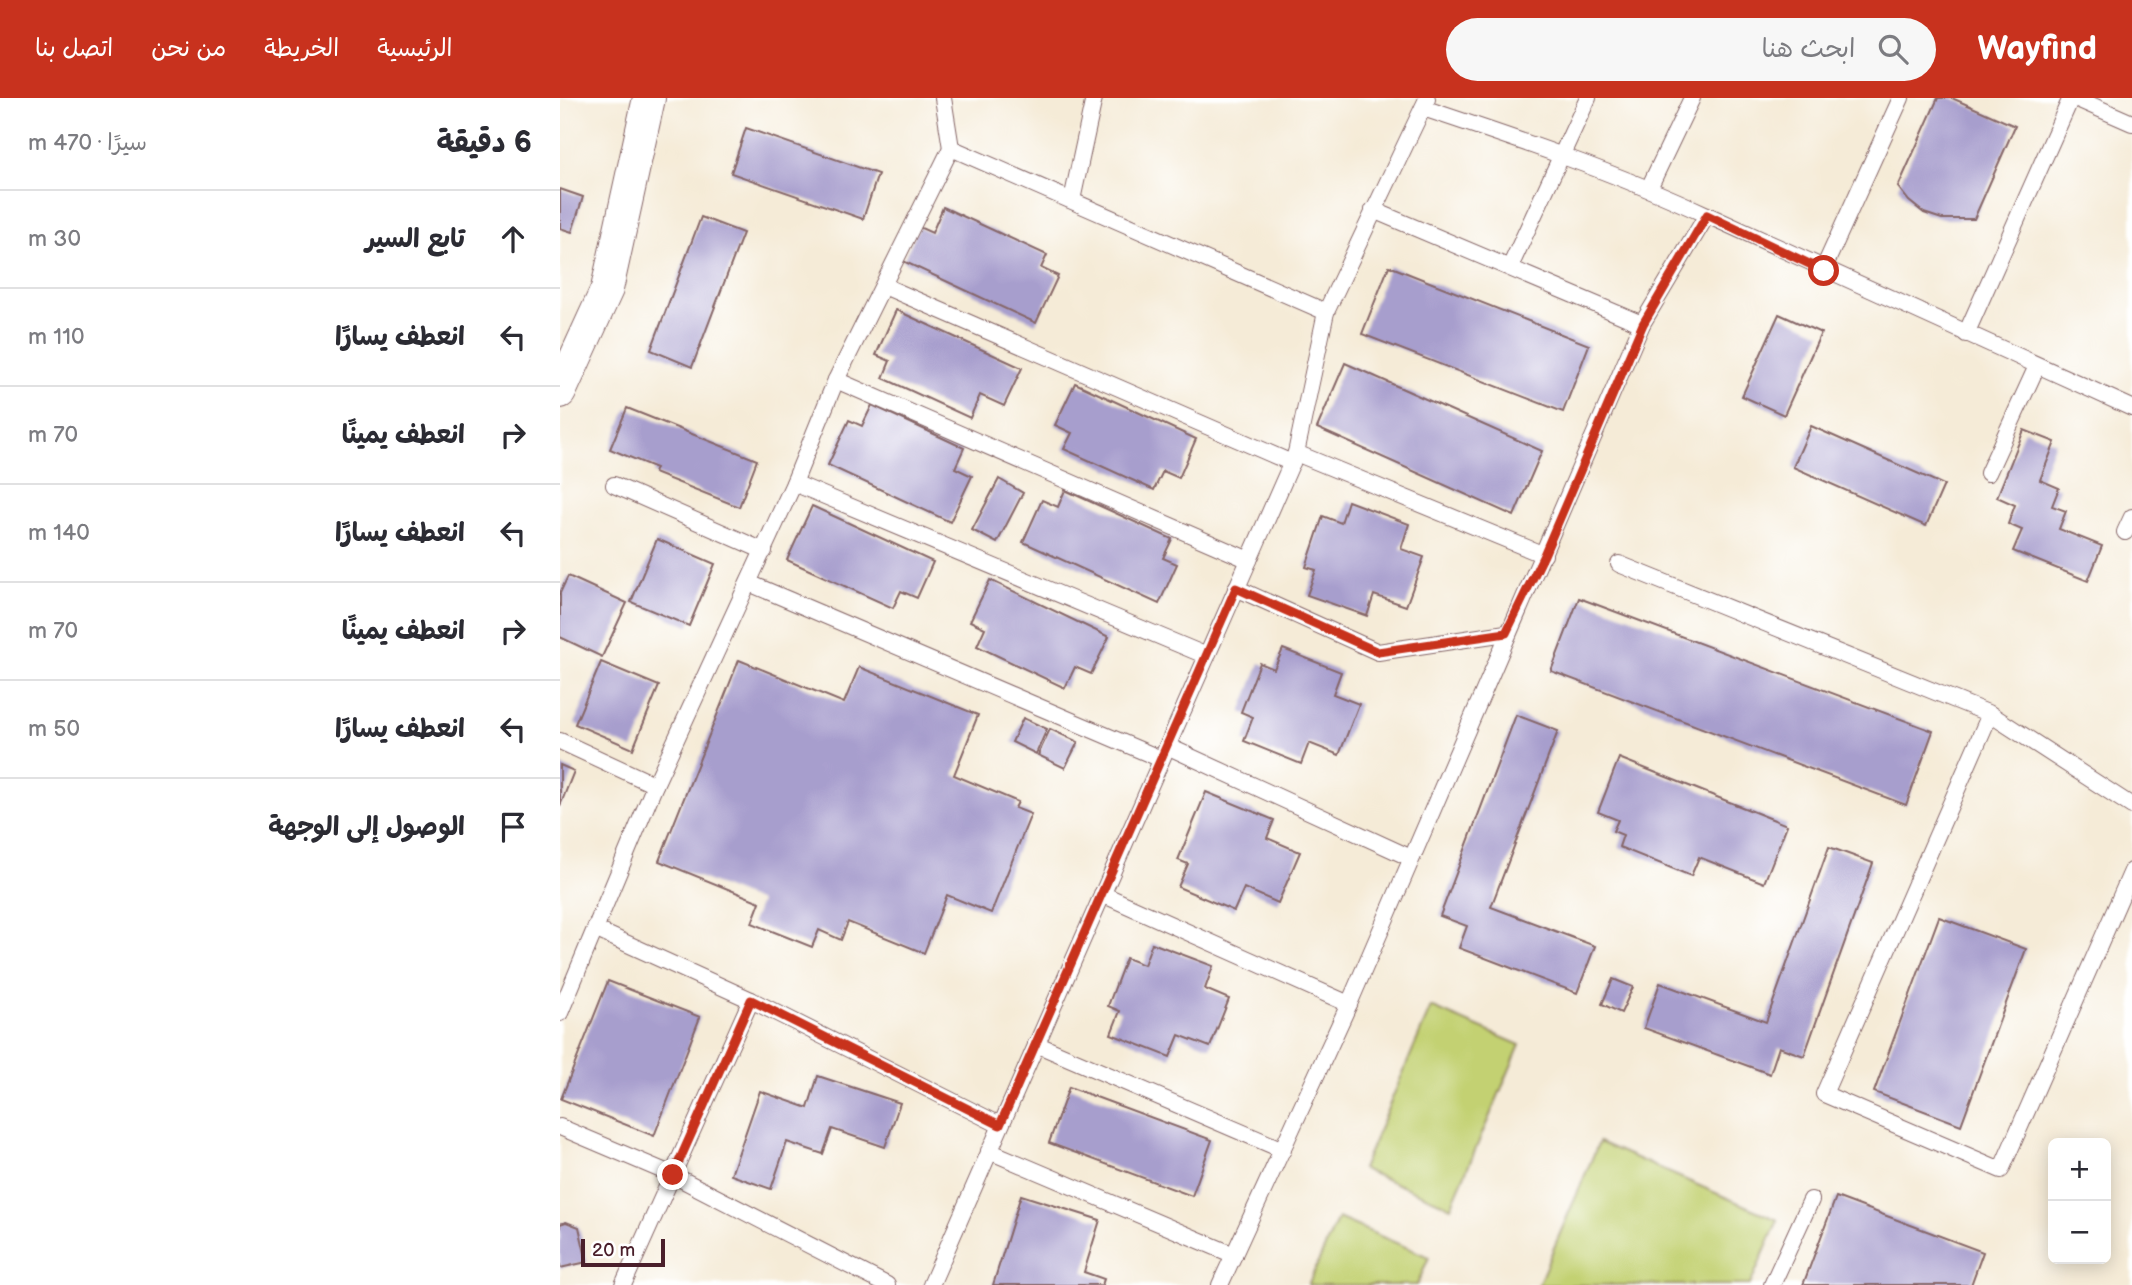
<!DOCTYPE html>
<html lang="ar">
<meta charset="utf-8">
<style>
:root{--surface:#fff;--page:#f7f7f7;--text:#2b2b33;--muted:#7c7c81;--line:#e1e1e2;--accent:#c8321e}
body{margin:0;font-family:"Balsamiq Sans","Playpen Sans Arabic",sans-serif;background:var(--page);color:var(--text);direction:rtl}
.controls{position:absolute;right:21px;bottom:21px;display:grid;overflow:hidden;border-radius:10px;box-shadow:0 4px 18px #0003}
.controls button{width:63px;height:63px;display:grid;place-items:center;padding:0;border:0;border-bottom:2px solid var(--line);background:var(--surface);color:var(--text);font:35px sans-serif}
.scale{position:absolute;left:21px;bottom:18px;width:84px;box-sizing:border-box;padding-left:7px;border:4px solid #4a1f2b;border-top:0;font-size:19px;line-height:24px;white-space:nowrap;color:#4a1f2b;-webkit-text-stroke:5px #fff;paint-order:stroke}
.stop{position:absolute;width:21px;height:21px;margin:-16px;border:5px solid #c8321e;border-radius:50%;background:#fff}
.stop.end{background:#c8321e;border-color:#fff;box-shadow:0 2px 7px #0008}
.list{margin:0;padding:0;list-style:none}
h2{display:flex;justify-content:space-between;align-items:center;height:91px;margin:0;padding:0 28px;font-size:30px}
h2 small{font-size:23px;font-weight:400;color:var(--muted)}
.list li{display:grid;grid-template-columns:46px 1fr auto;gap:21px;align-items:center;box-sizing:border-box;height:98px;padding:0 28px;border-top:2px solid var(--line)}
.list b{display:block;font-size:26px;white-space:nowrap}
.list em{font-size:23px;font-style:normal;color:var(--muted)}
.icon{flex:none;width:38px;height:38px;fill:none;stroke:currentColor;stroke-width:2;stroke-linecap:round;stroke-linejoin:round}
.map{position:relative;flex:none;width:1572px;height:1187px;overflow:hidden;direction:ltr}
header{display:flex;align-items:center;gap:42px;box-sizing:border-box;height:98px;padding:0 35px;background:var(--accent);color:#fff}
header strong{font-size:33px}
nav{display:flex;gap:38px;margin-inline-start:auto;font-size:24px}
.search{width:490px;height:63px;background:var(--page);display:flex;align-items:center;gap:18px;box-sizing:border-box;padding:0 24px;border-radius:38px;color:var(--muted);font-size:26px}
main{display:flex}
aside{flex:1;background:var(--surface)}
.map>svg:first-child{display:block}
.green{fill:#c3d172;stroke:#86784e;stroke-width:2}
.building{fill:#a79ecd}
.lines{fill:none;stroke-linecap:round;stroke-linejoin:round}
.lane-casing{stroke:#866667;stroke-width:18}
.street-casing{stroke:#866667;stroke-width:34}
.lane{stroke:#fff;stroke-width:16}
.street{stroke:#fff;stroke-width:32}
.route{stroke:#c8321e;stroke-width:9}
</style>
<header>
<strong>Wayfind</strong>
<div class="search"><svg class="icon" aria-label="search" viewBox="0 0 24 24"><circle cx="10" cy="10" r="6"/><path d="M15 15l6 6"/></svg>ابحث هنا</div>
<nav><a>الرئيسية</a><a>الخريطة</a><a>من نحن</a><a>اتصل بنا</a></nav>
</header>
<main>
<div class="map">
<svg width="1572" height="1187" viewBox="0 0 1572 1187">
<rect width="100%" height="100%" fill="#fff"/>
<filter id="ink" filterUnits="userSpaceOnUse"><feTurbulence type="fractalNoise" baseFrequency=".0143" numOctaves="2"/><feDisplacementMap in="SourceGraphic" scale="14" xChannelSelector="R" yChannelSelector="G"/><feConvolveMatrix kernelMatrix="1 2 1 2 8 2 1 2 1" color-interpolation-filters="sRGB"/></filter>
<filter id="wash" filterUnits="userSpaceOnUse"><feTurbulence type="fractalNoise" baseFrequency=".00686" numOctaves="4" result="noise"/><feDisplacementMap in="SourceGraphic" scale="28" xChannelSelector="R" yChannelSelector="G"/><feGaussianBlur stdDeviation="1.57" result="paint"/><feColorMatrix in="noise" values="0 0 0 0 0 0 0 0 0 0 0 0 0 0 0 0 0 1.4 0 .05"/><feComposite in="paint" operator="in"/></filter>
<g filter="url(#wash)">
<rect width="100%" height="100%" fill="#f5ebd7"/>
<g class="green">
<polygon points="871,909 960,947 891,1109 802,1071"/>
<polygon points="1039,1044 1218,1122 1190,1187 978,1187"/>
<polygon points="778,1120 869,1159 857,1187 748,1187"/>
</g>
<g id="blocks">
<g class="building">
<polygon points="1378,0 1392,0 1455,28 1414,121 1382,121 1364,115 1349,103 1338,89"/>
<polygon points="186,30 318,76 303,121 171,75"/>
<polygon points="0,91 23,99 12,134 0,130"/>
<polygon points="383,109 487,157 481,170 498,178 476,225 343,163 359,129 372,135"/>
<polygon points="141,119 183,135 132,269 91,252"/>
<polygon points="829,168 1029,247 1003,314 802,236"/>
<polygon points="336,212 462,270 444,308 420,297 410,320 323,280 330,263 316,257"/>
<polygon points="1219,216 1261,235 1224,317 1182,298"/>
<polygon points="785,265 982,353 954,418 757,330"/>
<polygon points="515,285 636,341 619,380 603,373 594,392 504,351 512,335 495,327"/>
<polygon points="312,307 404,350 395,370 412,378 390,424 268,367 289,322 302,328"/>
<polygon points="67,310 197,362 179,409 94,375 96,370 50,351"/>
<polygon points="1251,328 1384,387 1366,428 1233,369"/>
<polygon points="1464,332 1495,344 1480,382 1499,390 1492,408 1506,413 1499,431 1542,448 1528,483 1453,453 1462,432 1448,426 1455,407 1437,399"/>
<polygon points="439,381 463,395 437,445 412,432"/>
<polygon points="505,392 612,441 603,460 617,466 599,506 463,444 482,402 498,409"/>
<polygon points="788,403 849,426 841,451 864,459 846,508 814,497 807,518 747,497 756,472 746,469 763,418 781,425"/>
<polygon points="252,408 373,464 357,500 341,493 333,510 227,462"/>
<polygon points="97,441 155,466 129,528 71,504"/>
<polygon points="8,478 67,505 42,559 0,539 0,495"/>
<polygon points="430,482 549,539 531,576 515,569 505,590 417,548 425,530 410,523"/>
<polygon points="1019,500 1373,633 1346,707 991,573"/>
<polygon points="723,551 781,574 773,596 799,606 779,657 749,645 741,666 684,643 693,619 681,614 700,565 714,571"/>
<polygon points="179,562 284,605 299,569 418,617 394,677 458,704 455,710 471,716 431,815 387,797 364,855 288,824 281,842 259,832 252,849 192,825 200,804 99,763"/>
<polygon points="41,564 99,588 73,651 15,626"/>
<polygon points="956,617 998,633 931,809 1035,848 1017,895 899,850 907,828 880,818"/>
<polygon points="463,620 487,631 476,656 452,644"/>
<polygon points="490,631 518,644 505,670 478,657"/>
<polygon points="1059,660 1227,727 1204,785 1139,759 1131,778 1059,749 1063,737 1053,733 1058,722 1038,714"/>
<polygon points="0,667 14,673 0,708"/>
<polygon points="646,694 714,722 707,740 740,754 718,805 684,790 674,813 618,789 628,766 618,762"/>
<polygon points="1269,749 1313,765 1244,958 1219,949 1210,976 1084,930 1100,885 1206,924"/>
<polygon points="1379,819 1466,851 1401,1027 1314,994"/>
<polygon points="592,845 653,868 645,891 669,901 650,949 619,937 610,959 551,936 560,913 548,908 566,860 584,867"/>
<polygon points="1053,881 1073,889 1061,915 1042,906"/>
<polygon points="48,883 140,919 94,1038 1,1001"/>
<polygon points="258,978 340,1005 325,1049 272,1031 263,1056 227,1044 211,1091 171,1077 200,993 248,1010"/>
<polygon points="509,989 652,1042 632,1098 489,1045"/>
<polygon points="461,1097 540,1122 524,1174 544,1181 542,1187 433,1187"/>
<polygon points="1276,1099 1423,1154 1411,1187 1243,1187"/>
<polygon points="6,1124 19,1129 27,1164 0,1170 0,1126"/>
</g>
</g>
</g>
<g filter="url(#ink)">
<use href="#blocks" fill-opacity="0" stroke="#866667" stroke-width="2"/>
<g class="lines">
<defs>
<g id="lane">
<polyline points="383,0 391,50 766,214"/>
<polyline points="1515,0 1572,25"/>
<polyline points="1089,90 1132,0"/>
<polyline points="512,102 534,0"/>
<polyline points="813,112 1082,226"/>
<polyline points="1147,117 1572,310"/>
<polyline points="950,169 1028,0"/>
<polyline points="1263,172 1341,0"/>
<polyline points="324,188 732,365"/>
<polyline points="1406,236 1511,0"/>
<polyline points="276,282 689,462"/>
<polyline points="736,355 984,457"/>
<polyline points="1428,375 1477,268"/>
<polyline points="234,385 647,558"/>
<polyline points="54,387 204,453"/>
<polyline points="1565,434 1572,419"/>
<polyline points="1059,466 1430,616 1572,708"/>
<polyline points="189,485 601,661"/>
<polyline points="676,490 818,554 946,535"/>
<polyline points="1430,616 1264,996 1441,1072 1572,773"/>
<polyline points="0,643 95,687"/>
<polyline points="607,648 851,760"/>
<polyline points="542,796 789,906"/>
<polyline points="37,832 191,902 440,1027"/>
<polyline points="0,915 95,687 234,385 276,282 391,50"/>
<polyline points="476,946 723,1052"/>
<polyline points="0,1029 113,1077 327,1187"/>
<polyline points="429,1053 674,1157"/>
<polyline points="63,1187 191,902"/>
<polyline points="371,1187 736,355 766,214 867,1"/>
<path d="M660,1187L789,906L1082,226L1147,117C1055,74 959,42 863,10"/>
<polyline points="1212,1187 1251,1102"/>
</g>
<polyline id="street" points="0,294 47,191 89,0"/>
</defs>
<use href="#lane" class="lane-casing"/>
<use href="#street" class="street-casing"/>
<use href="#lane" class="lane"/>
<use href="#street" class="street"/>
</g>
</g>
<g class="lines" filter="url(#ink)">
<polyline class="route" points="113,1077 191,902 440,1027 676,490 818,554 946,535 984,457 1083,226 1147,117 1264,173"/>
</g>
</svg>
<div class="controls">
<button>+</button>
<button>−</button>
</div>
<div class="scale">20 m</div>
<div class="stop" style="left:1264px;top:173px"></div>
<div class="stop end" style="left:113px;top:1077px"></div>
</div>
<aside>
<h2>6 دقيقة<small>سيرًا · 470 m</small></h2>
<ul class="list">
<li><svg class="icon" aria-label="ahead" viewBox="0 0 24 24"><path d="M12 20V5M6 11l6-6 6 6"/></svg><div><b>تابع السير</b></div><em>30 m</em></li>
<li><svg class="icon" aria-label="left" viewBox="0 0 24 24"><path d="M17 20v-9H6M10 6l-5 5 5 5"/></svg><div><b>انعطف يسارًا</b></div><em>110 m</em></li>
<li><svg class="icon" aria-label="right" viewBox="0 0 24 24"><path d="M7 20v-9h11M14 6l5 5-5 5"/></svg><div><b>انعطف يمينًا</b></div><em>70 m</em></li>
<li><svg class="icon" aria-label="left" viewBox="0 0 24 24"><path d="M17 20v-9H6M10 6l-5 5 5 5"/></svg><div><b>انعطف يسارًا</b></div><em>140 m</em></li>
<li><svg class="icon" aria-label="right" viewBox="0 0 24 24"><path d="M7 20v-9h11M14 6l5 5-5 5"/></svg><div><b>انعطف يمينًا</b></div><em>70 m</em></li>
<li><svg class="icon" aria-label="left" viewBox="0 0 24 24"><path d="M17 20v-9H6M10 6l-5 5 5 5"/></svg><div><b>انعطف يسارًا</b></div><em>50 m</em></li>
<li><svg class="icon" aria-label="arrive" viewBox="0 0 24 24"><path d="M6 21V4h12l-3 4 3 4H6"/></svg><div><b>الوصول إلى الوجهة</b></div></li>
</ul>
</aside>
</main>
